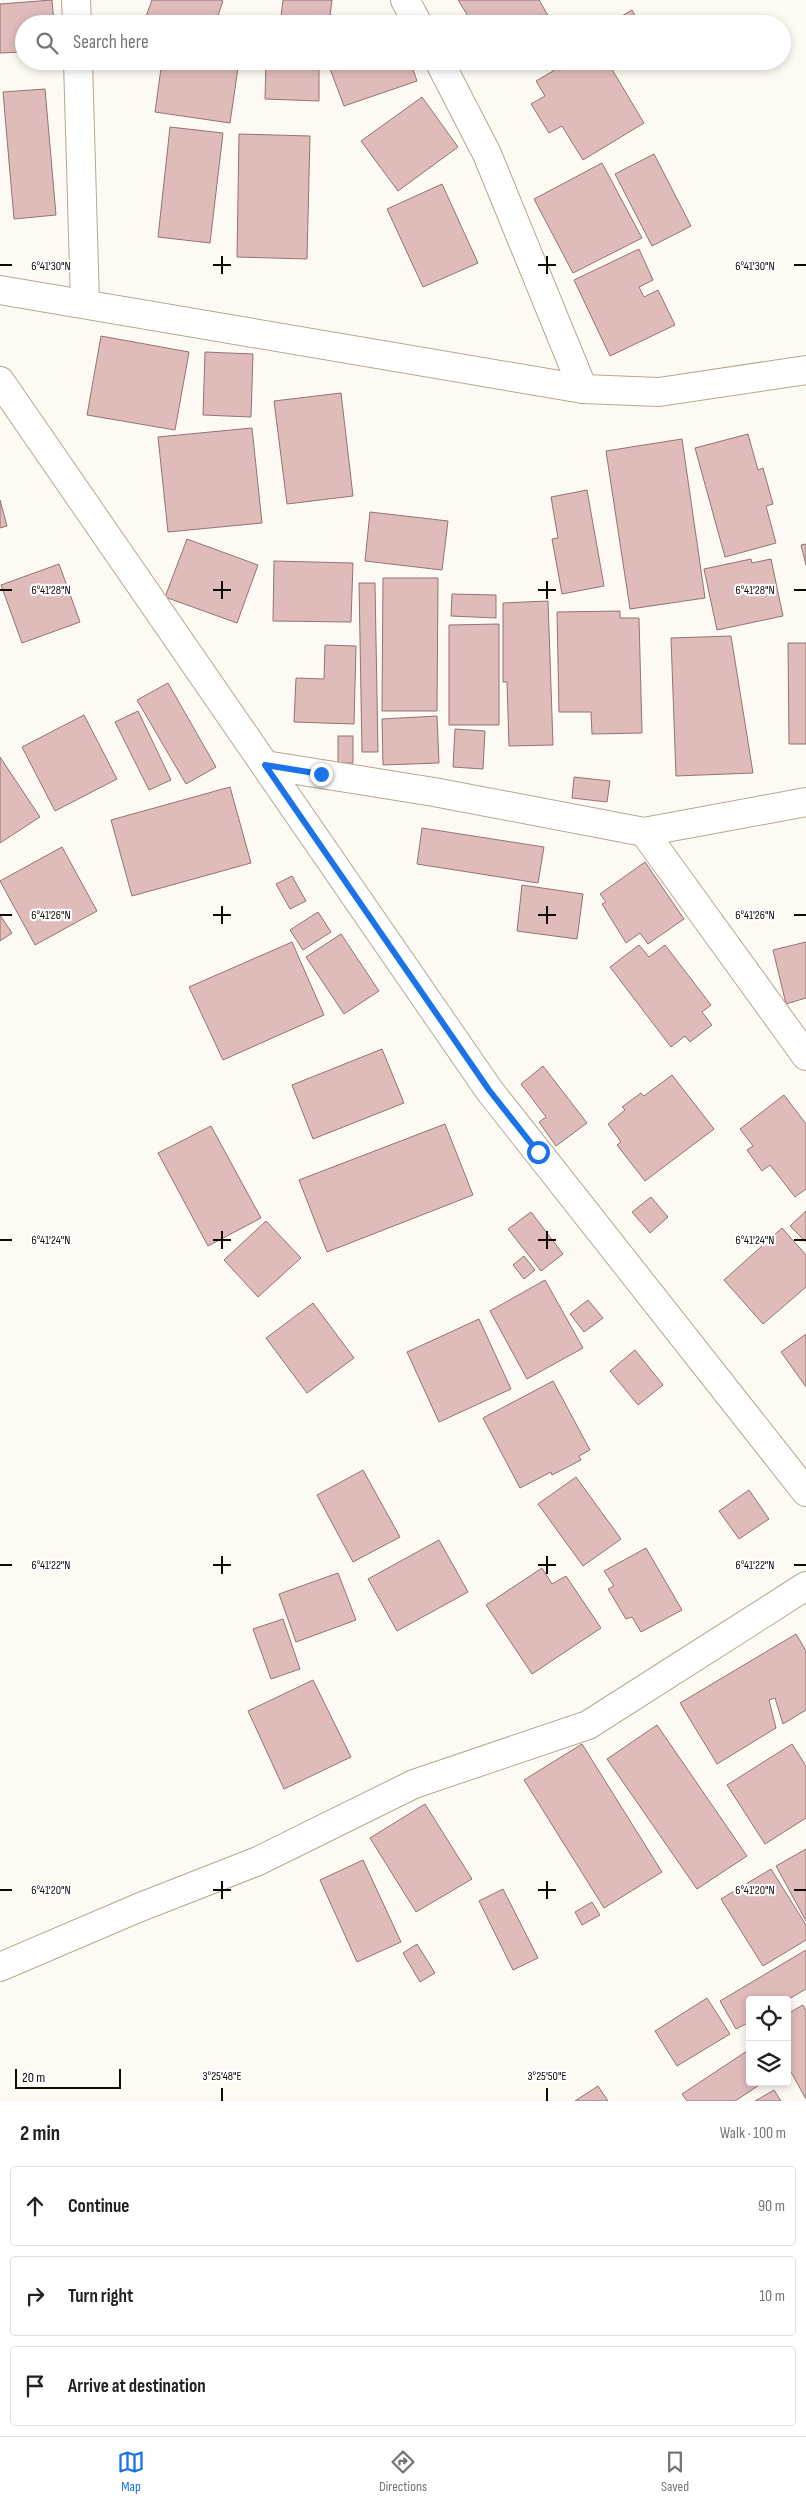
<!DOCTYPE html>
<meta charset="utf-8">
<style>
:root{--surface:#fff;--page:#f2f2f2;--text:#222;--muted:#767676;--line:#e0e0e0;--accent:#1a73e8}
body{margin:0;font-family:"Sofia Sans Condensed",sans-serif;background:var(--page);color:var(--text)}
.controls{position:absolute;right:15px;bottom:15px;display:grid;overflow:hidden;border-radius:5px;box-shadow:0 2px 8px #0003}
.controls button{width:45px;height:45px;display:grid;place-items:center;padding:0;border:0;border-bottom:1px solid var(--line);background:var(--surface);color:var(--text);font:25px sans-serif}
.scale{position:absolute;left:15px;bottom:12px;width:106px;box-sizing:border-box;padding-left:5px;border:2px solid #100a03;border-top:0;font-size:14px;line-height:18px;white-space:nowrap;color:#100a03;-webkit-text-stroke:4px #fff;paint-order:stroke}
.stop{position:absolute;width:15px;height:15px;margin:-11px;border:4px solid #1a73e8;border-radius:50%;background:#fff}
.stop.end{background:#1a73e8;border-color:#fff;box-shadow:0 1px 5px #0008}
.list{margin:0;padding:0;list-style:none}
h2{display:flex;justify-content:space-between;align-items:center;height:65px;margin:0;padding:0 20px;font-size:21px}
h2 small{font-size:16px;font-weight:400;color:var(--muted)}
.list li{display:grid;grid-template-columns:32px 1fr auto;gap:15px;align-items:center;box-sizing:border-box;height:80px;margin:0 10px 10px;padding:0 10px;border:1px solid var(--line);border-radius:5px}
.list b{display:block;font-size:19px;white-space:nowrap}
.list em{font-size:16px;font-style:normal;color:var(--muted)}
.icon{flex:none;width:28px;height:28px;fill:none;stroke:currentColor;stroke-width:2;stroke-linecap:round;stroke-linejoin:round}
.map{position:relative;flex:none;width:806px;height:2101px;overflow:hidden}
.search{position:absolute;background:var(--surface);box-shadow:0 2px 8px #0003;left:15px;right:15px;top:15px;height:55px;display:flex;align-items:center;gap:12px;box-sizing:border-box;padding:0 18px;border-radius:28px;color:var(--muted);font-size:19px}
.sheet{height:335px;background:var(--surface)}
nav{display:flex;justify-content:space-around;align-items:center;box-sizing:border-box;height:70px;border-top:1px solid var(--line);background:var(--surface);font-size:14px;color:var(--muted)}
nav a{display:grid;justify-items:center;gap:2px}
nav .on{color:var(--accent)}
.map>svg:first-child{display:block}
.building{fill:#dfbbba;stroke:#947372}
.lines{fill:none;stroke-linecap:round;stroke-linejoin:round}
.street-casing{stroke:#b8a78d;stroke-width:30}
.street{stroke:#fff;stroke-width:28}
.route{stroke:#1a73e8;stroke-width:6}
.ticks{fill:none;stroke:#100a03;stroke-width:2}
.ticks-label{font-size:12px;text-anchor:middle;fill:#100a03;stroke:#fff;stroke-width:4.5;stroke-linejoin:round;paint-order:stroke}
</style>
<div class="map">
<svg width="806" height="2101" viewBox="0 0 806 2101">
<rect width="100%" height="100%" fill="#fdfaf4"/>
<g class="building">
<polygon points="52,0 54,24 24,24 24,52 0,53 0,4"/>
<polygon points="152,0 220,0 223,1 215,24 149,24 144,22"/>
<polygon points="283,0 332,0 329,24 280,24"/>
<polygon points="458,0 539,0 553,24 473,24"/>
<polygon points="632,10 640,24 614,24 613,21"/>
<polygon points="162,61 239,61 230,123 155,112"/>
<polygon points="266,61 319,61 319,101 265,99"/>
<polygon points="327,61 410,61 417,81 344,106"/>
<polygon points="570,61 607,61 644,123 583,160 562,126 549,133 531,104 545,96 536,81"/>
<polygon points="45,89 56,215 14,219 3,92"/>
<polygon points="422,97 458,147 398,191 361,141"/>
<polygon points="170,127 223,133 210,243 158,237"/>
<polygon points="239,134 310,136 307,259 237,257"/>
<polygon points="654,154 691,226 652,246 615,174"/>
<polygon points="602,163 642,238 573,273 534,199"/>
<polygon points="442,184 478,263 423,287 387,209"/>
<polygon points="639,249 653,280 639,287 644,297 658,290 675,325 610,356 574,280"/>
<polygon points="101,336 189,352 175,430 87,415"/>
<polygon points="205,352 253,354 251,417 203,415"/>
<polygon points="341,393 353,496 287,504 274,401"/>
<polygon points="252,428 262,523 168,532 158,437"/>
<polygon points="748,434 758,470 763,468 773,504 766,506 776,543 725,557 695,448"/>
<polygon points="682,439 705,598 630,609 606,451"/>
<polygon points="587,490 604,586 562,594 552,539 558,538 551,497"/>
<polygon points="0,500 7,526 0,528"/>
<polygon points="370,512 448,521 442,570 365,561"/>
<polygon points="187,539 258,565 237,623 165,597"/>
<polygon points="806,544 806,565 801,545"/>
<polygon points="751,559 752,563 771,559 783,616 717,630 704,569"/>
<polygon points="274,561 353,563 351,622 273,621"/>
<polygon points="59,564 80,622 22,643 1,585"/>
<polygon points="383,578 438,578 437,711 382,711"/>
<polygon points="359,583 375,583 378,752 362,752"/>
<polygon points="452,594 496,595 496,618 451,616"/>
<polygon points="548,601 553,745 509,746 507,682 503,682 503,603"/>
<polygon points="620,611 620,618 639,618 642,733 592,734 591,712 559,712 557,612"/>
<polygon points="499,624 499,725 449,725 449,625"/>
<polygon points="731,636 753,773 676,776 671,638"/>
<polygon points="788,643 806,643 806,744 789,744"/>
<polygon points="325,645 356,646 354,724 294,722 296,678 324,679"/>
<polygon points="168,683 216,767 186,784 137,700"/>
<polygon points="138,711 171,780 149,790 115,722"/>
<polygon points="84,715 117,779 55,811 22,747"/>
<polygon points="437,716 439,763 383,765 382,719"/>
<polygon points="455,729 485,731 483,769 453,767"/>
<rect x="338" y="736" width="15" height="27"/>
<polygon points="0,757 40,817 0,843"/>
<polygon points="574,777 610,781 607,802 572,798"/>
<polygon points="230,787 251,863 132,896 111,820"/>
<polygon points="422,828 544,847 538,883 417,864"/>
<polygon points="62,847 97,911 35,945 0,881"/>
<polygon points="645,862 684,919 648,944 640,933 626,943 602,904 606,902 600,894"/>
<polygon points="292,876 306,901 290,909 276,884"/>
<polygon points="522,885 583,894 577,939 517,931"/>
<polygon points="318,912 331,932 303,950 290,930"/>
<polygon points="0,915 12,933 0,941"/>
<polygon points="341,934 379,991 344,1014 306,957"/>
<polygon points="292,942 324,1015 223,1060 189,987"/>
<polygon points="806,942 806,998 786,1004 773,950"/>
<polygon points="639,945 649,957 665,945 711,1005 702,1012 712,1025 690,1042 685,1036 671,1047 610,967"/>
<polygon points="382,1049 404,1103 313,1139 292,1085"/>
<polygon points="543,1066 587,1123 556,1146 539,1122 546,1117 521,1084"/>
<polygon points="672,1075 714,1129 645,1181 617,1145 621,1142 608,1124 625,1110 622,1107 641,1093 644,1096"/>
<polygon points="784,1095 806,1124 806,1189 795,1197 770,1165 762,1171 747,1150 753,1146 740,1129"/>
<polygon points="445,1124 473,1195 327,1252 299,1180"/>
<polygon points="211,1126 261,1218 208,1246 158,1153"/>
<polygon points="651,1197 668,1217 650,1233 632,1212"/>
<polygon points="806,1211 806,1242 790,1226"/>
<polygon points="531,1212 563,1254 541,1271 508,1229"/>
<polygon points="266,1221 301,1258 258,1297 224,1260"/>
<polygon points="782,1228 806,1255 806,1287 763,1324 724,1280"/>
<polygon points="524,1256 535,1270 524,1279 513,1265"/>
<polygon points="545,1280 583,1348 527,1379 490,1311"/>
<polygon points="588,1300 603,1318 584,1332 570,1314"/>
<polygon points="313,1303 354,1358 307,1393 266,1338"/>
<polygon points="479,1319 511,1389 439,1422 407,1352"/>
<polygon points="806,1334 806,1387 781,1352"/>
<polygon points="635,1350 663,1385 638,1405 610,1371"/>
<polygon points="553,1381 590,1450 579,1456 581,1460 552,1475 551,1472 520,1488 483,1418"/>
<polygon points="363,1470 400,1537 353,1562 317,1495"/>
<polygon points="576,1477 621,1539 583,1566 538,1504"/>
<polygon points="749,1490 769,1519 739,1539 719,1511"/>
<polygon points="439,1540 468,1592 397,1631 368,1579"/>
<polygon points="646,1548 682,1610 641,1632 632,1617 626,1619 608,1589 614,1586 604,1571"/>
<polygon points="542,1568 552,1584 566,1576 601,1628 532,1674 486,1605"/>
<polygon points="338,1573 356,1620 296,1642 279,1594"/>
<polygon points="283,1619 300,1669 271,1679 253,1629"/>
<polygon points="796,1634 806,1651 806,1710 783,1724 775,1698 769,1700 776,1728 717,1764 680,1703"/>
<polygon points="313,1680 351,1757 284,1789 248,1711"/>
<polygon points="657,1725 747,1856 697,1889 607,1759"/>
<polygon points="582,1744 662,1872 604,1908 524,1780"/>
<polygon points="792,1744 806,1766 806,1818 765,1844 727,1785"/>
<polygon points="425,1804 472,1879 416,1912 370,1838"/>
<polygon points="806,1849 806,1921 776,1866"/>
<polygon points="363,1860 401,1942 357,1962 320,1880"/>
<polygon points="771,1869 806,1925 806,1940 763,1966 721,1899"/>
<polygon points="503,1889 538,1958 513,1970 479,1901"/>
<polygon points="592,1902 600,1915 582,1925 575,1912"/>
<polygon points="417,1944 435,1973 420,1982 403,1953"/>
<polygon points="806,1950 806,1989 787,2000 750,2000 750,2022 736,2029 720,2001"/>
<polygon points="707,1998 730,2034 677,2066 655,2031"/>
<polygon points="803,2005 806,2011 806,2099 787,2065 787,2014"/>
<polygon points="750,2049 750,2082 764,2082 735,2101 687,2101 682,2094"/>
<polygon points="598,2086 608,2101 575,2101"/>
<polygon points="774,2090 781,2101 755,2101"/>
</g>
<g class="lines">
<defs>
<g id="street">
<polyline points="76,0 77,24"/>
<polyline points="405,0 418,24"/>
<polyline points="78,61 85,304"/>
<polyline points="439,61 487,154 583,389"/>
<polyline points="0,290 583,389 659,392 806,370"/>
<polyline points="0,381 489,1090 806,1492"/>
<polyline points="265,765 434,792 644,832 806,802"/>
<polyline points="644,832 806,1056"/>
<polyline points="0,1967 138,1908 258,1861 414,1784 588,1725 806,1586"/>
</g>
</defs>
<use href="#street" class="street-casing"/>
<use href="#street" class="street"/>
</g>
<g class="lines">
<polyline class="route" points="321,774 265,765 489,1090 538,1152"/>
</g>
<path class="ticks" d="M222,256V274M547,256V274M0,265H12M213,265H231M538,265H556M794,265H806M222,581V599M547,581V599M0,590H12M213,590H231M538,590H556M794,590H806M222,906V924M547,906V924M0,915H12M213,915H231M538,915H556M794,915H806M222,1231V1249M547,1231V1249M0,1240H12M213,1240H231M538,1240H556M794,1240H806M222,1556V1574M547,1556V1574M0,1565H12M213,1565H231M538,1565H556M794,1565H806M222,1881V1899M547,1881V1899M0,1890H12M213,1890H231M538,1890H556M794,1890H806M222,2088V2101M547,2088V2101"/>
<g class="ticks-label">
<text x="51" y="270">6°41'30"N</text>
<text x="755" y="270">6°41'30"N</text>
<text x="51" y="594">6°41'28"N</text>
<text x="755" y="594">6°41'28"N</text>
<text x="51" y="919">6°41'26"N</text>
<text x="755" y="919">6°41'26"N</text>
<text x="51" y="1244">6°41'24"N</text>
<text x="755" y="1244">6°41'24"N</text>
<text x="51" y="1569">6°41'22"N</text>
<text x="755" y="1569">6°41'22"N</text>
<text x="51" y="1894">6°41'20"N</text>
<text x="755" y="1894">6°41'20"N</text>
<text x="222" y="2080">3°25'48"E</text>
<text x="547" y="2080">3°25'50"E</text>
</g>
</svg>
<div class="controls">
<button><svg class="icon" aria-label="locate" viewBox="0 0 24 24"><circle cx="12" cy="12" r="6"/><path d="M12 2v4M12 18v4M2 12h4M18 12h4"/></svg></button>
<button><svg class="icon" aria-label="layers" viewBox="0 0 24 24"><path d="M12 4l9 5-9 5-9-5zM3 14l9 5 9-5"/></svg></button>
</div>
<div class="scale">20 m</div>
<div class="stop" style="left:538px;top:1152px"></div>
<div class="stop end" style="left:321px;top:774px"></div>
<div class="search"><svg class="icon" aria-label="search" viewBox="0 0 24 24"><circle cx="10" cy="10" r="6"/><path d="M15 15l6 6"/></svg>Search here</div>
</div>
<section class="sheet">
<h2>2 min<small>Walk · 100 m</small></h2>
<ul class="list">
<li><svg class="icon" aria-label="ahead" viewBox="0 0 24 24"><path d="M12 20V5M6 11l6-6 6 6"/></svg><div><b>Continue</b></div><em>90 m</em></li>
<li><svg class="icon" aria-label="right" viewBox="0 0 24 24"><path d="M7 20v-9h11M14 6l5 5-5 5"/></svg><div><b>Turn right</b></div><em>10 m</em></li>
<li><svg class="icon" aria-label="arrive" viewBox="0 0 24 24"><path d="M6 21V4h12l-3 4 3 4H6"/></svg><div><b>Arrive at destination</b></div></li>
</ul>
</section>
<nav>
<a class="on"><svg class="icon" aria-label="map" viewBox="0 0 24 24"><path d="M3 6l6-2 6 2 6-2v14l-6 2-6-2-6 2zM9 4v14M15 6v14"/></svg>Map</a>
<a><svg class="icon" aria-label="directions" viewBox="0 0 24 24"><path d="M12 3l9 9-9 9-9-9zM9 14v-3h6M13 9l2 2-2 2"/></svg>Directions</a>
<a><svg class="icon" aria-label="saved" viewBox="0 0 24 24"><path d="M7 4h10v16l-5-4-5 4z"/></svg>Saved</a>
</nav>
